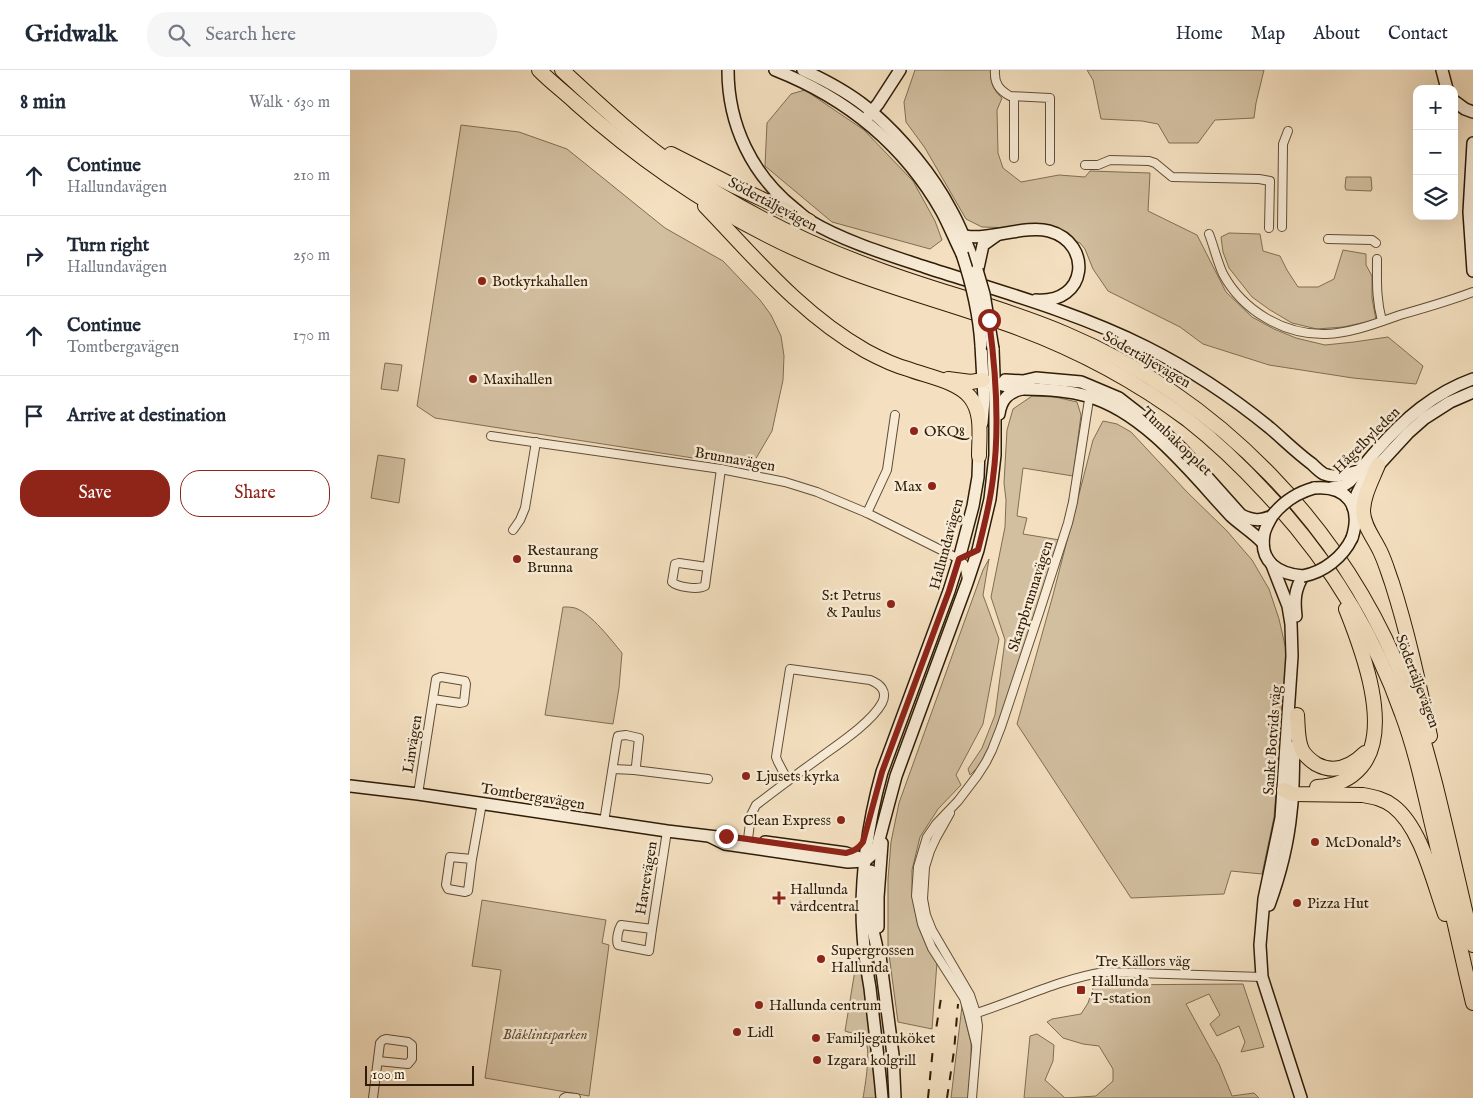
<!DOCTYPE html>
<meta charset="utf-8">
<style>
:root{--surface:#fff;--page:#f6f6f7;--text:#1f2937;--muted:#747a83;--line:#e0e1e3;--accent:#8f2418}
body{margin:0;font-family:"IM FELL English",serif;background:var(--page);color:var(--text)}
.controls{position:absolute;right:15px;top:15px;display:grid;overflow:hidden;border-radius:10px;box-shadow:0 5px 20px #0002}
.controls button{width:45px;height:45px;display:grid;place-items:center;padding:0;border:0;border-bottom:1px solid var(--line);background:var(--surface);color:var(--text);font:25px sans-serif}
.scale{position:absolute;left:15px;bottom:12px;width:109px;box-sizing:border-box;padding-left:5px;border:2px solid #2e1c06;border-top:0;font-size:14px;line-height:18px;white-space:nowrap;color:#2e1c06;-webkit-text-stroke:4px #f8ebd6;paint-order:stroke}
.stop{position:absolute;width:15px;height:15px;margin:-11px;border:4px solid #8f2418;border-radius:50%;background:#fff}
.stop.end{background:#8f2418;border-color:#fff;box-shadow:0 1px 5px #0008}
.list{margin:0;padding:0;list-style:none}
h2{display:flex;justify-content:space-between;align-items:center;height:65px;margin:0;padding:0 20px;font-size:21px}
h2 small{font-size:16px;font-weight:400;color:var(--muted)}
.list li{display:grid;grid-template-columns:32px 1fr auto;gap:15px;align-items:center;box-sizing:border-box;height:80px;padding:0 20px;border-top:1px solid var(--line)}
.list b{display:block;font-size:19px;white-space:nowrap}
.list p{margin:0;font-size:16px;white-space:nowrap;color:var(--muted)}
.list em{font-size:16px;font-style:normal;color:var(--muted)}
.actions{display:flex;gap:10px;padding:15px 20px}
.actions a{flex:1;padding:11px 0;border:1px solid var(--accent);border-radius:20px;text-align:center;font-size:18px;color:var(--accent)}
.actions .main{background:var(--accent);color:#fff}
.icon{flex:none;width:28px;height:28px;fill:none;stroke:currentColor;stroke-width:2;stroke-linecap:round;stroke-linejoin:round}
.map{position:relative;flex:none;width:1123px;height:1028px;overflow:hidden}
header{display:flex;align-items:center;gap:30px;box-sizing:border-box;height:70px;padding:0 25px;background:var(--surface);border-bottom:1px solid var(--line)}
header strong{font-size:24px}
nav{display:flex;gap:28px;margin-inline-start:auto;font-size:18px}
.search{width:350px;height:45px;background:var(--page);display:flex;align-items:center;gap:12px;box-sizing:border-box;padding:0 18px;border-radius:20px;color:var(--muted);font-size:19px}
main{display:flex}
aside{flex:1;background:var(--surface)}
.map>svg:first-child{display:block}
.green{fill:#d2bfa0;stroke:#806e53}
.lines{fill:none;stroke-linecap:round;stroke-linejoin:round}
.street-casing{stroke:#604d34;stroke-width:10}
.secondary-casing{stroke:#2e1c06;stroke-width:14}
.highway-casing{stroke:#2e1c06;stroke-width:16}
.street{stroke:#f8ebd6;stroke-width:8}
.secondary{stroke:#f8ebd6;stroke-width:11}
.highway{stroke:#f4e0c0;stroke-width:14}
.rail{stroke:#2e1c06;stroke-width:2;stroke-dasharray:9 9;stroke-linecap:butt}
.secondary-bridge-casing{stroke:#2e1c06;stroke-width:14;stroke-linecap:butt}
.secondary-bridge{stroke:#f8ebd6;stroke-width:11}
.route{stroke:#8f2418;stroke-width:6}
.poi-dot{fill:#8f2418;stroke:#f8ebd6;stroke-width:2}
.labels{text-anchor:middle;stroke-width:5;stroke-linejoin:round;paint-order:stroke}
.street-label{font-size:15px;fill:#2e1c06;stroke:#f8ebd6}
.poi-label{font-size:15px;fill:#2e1c06;stroke:#f8ebd6;text-anchor:start}
.park-label{font-size:15px;font-style:italic;fill:#5f4d34;stroke:#f8ebd6}
</style>
<header>
<strong>Gridwalk</strong>
<div class="search"><svg class="icon" aria-label="search" viewBox="0 0 24 24"><circle cx="10" cy="10" r="6"/><path d="M15 15l6 6"/></svg>Search here</div>
<nav><a>Home</a><a>Map</a><a>About</a><a>Contact</a></nav>
</header>
<main>
<aside>
<h2>8 min<small>Walk · 630 m</small></h2>
<ul class="list">
<li><svg class="icon" aria-label="ahead" viewBox="0 0 24 24"><path d="M12 20V5M6 11l6-6 6 6"/></svg><div><b>Continue</b><p>Hallundavägen</p></div><em>210 m</em></li>
<li><svg class="icon" aria-label="right" viewBox="0 0 24 24"><path d="M7 20v-9h11M14 6l5 5-5 5"/></svg><div><b>Turn right</b><p>Hallundavägen</p></div><em>250 m</em></li>
<li><svg class="icon" aria-label="ahead" viewBox="0 0 24 24"><path d="M12 20V5M6 11l6-6 6 6"/></svg><div><b>Continue</b><p>Tomtbergavägen</p></div><em>170 m</em></li>
<li><svg class="icon" aria-label="arrive" viewBox="0 0 24 24"><path d="M6 21V4h12l-3 4 3 4H6"/></svg><div><b>Arrive at destination</b></div></li>
</ul>
<div class="actions"><a class="main">Save</a><a>Share</a></div>
</aside>
<div class="map">
<svg width="1123" height="1028" viewBox="0 0 1123 1028">
<rect width="100%" height="100%" fill="#f4e0c0"/>
<filter id="stains"><feTurbulence type="fractalNoise" baseFrequency=".004" numOctaves="4"/><feColorMatrix values="0 0 0 0 .2 0 0 0 0 .09 0 0 0 0 .02 0 0 0 .5 -.17"/></filter>
<radialGradient id="worn" r=".72"><stop offset=".6" stop-color="#630" stop-opacity="0"/><stop offset="1" stop-color="#630" stop-opacity=".3"/></radialGradient>
<g class="green">
<path d="M565,0H641C640,12 643,20 652,28L647,40L648,83L653,98L671,112L709,105L735,107L740,101L800,103L798,141L847,165L876,222L902,247L924,259L946,268L975,275L1004,272L1038,267L1073,296L1066,314L1003,308L919,295L853,274L830,257L758,221L743,199L735,179L730,173L690,154L665,158L632,157L616,149L575,78L556,52L554,32Z"/>
<polygon points="737,0 914,0 906,33 904,48 865,50 848,73 819,73 808,54 792,51 751,49 743,10"/>
<polygon points="455,20 514,60 563,111 585,151 592,170 580,179 482,152 415,96 417,53 441,24"/>
<polygon points="111,55 169,62 217,79 315,158 373,191 410,230 421,245 431,266 434,286 433,310 422,361 401,397 85,348 67,336"/>
<polygon points="996,107 1021,107 1022,119 1021,121 996,120 995,117"/>
<polygon points="879,163 910,164 913,181 930,186 937,200 948,217 968,217 984,209 993,180 1016,184 1016,195 1022,206 1022,228 1026,250 993,257 967,259 942,253 920,240 902,227 879,198 873,182 871,167"/>
<polygon points="35,293 52,295 48,321 31,319"/>
<polygon points="682,326 705,327 727,332 731,345 723,406 673,398 667,446 677,448 673,464 710,470 678,567 635,690 620,705 618,699 632,678 645,645 655,570 641,527 655,457 656,430 654,413 657,360 663,339"/>
<polygon points="753,351 767,354 781,362 837,422 877,461 902,490 919,519 929,549 937,584 924,747 912,804 881,801 874,824 781,828 667,654 703,525 743,370"/>
<polygon points="28,385 55,389 49,433 21,428"/>
<polygon points="639,489 633,525 649,569 633,654 606,705 611,715 588,739 570,767 562,800 562,823 567,851 574,869 587,892 582,959 548,952 538,877 538,809 541,772 549,733 633,500"/>
<path d="M213,537C217,537 221,537 225,538C241,543 262,571 272,583L269,618L263,654L195,645Z"/>
<polygon points="132,830 256,850 252,873 259,875 239,1026 135,1008 151,900 122,896"/>
<path d="M509,887L511,892L524,985L527,1028H513C515,1016 522,977 514,968C510,964 500,963 495,961L506,894Z"/>
<polygon points="893,914 914,977 891,982 895,972 889,956 867,966 860,954 870,945 859,924 836,934 869,994 882,1026 904,1023 909,1028 674,1028 680,966 687,964 704,975 703,991 695,1010 715,1028 746,1026 763,1011 763,999 749,976 733,974 713,968 697,952 702,949 731,944 738,933 744,915"/>
<polygon points="612,936 621,973 621,1002 619,1028 601,1028"/>
</g>
<g class="lines">
<defs>
<g id="street">
<path d="M645,0C644,13 649,20 660,26L700,28V91"/>
<polyline points="664,88 664,27"/>
<polyline points="735,95 748,95 760,90 799,91 805,93 822,107 909,109 920,111 919,158"/>
<polyline points="932,157 933,74 938,61"/>
<path d="M859,164C864,177 867,191 873,204C893,241 934,265 976,264C1002,263 1027,253 1050,245C1075,238 1099,231 1123,222"/>
<polyline points="978,169 1022,170 1026,173"/>
<path d="M1027,189C1027,211 1026,229 1032,251"/>
<polyline points="141,366 371,399 435,412 467,422 517,443 609,489 614,494 617,509"/>
<polyline points="517,443 537,400 545,345"/>
<polyline points="163,460 170,450 175,438 186,372"/>
<path d="M357,497L329,493L325,494L322,512C327,517 348,520 355,516L371,399"/>
<polyline points="284,700 358,709"/>
<polyline points="68,724 86,609 91,607 115,611 116,614 114,632 110,633 83,629"/>
<polyline points="600,743 586,768 580,781 575,797 573,829 576,845 582,860 620,925 626,943 628,956 622,1028"/>
<polyline points="254,752 267,670 268,666 276,665 289,668 286,696 284,700 263,699"/>
<path d="M397,777L401,745L406,735C427,719 447,704 468,689C487,675 521,653 532,633C538,621 530,614 520,610L440,599L426,687L428,692L438,711"/>
<polyline points="122,789 118,821 115,822 98,819 96,815 100,787 122,789 132,733"/>
<path d="M302,859L299,881L268,875C266,870 268,860 271,855L302,859L317,761"/>
<path d="M621,945C666,931 709,909 755,902L912,907"/>
<polyline points="626,974 619,946 614,928 582,878 572,854 566,826 568,797 577,767 586,754 608,731 627,706 636,692 642,680 651,657 689,543 718,453 723,432 740,323"/>
<polyline points="23,1028 30,973 33,970 36,969 58,972 62,975 62,989 58,994 28,991"/>
<polyline points="214,1028 216,1027 226,1028"/>
</g>
<g id="secondary">
<path d="M378,0C378,55 402,105 445,139C450,143 455,148 460,151C493,171 539,185 575,197C649,221 726,242 796,277C840,299 882,327 920,358C934,370 947,383 962,394C966,398 970,402 974,404C985,409 999,403 1009,401"/>
<path d="M425,0C496,28 554,75 592,142C599,155 605,170 612,184"/>
<path d="M453,0C477,11 502,24 522,42C552,68 583,105 601,140C612,159 619,180 627,200"/>
<polyline points="1092,0 1097,19"/>
<polyline points="1104,31 1115,39 1123,42"/>
<polyline points="518,46 528,34 550,0"/>
<polyline points="1123,73 1119,142 1123,201"/>
<path d="M608,164C632,174 673,154 699,161C743,173 738,234 686,230"/>
<polyline points="628,198 633,175 647,165"/>
<polyline points="631,275 634,329 632,353"/>
<path d="M655,310L673,311L686,308L731,312L769,328L818,366L832,379L891,445C903,451 910,451 922,446"/>
<path d="M640,312C652,314 662,319 674,319C695,319 716,320 737,326C795,342 842,404 881,446C892,456 904,463 913,473"/>
<path d="M649,344C651,330 658,322 672,319"/>
<path d="M964,418C998,415 1012,437 1002,468"/>
<path d="M981,418L993,416L999,412C1009,402 1018,390 1027,380C1054,349 1084,323 1123,309"/>
<polyline points="1003,437 1007,424 1013,412 1058,363 1075,348 1100,332 1123,322"/>
<path d="M922,446C919,452 915,458 914,464C909,492 928,504 953,506C945,519 944,530 946,546"/>
<polyline points="922,495 938,536 941,554 942,586 931,748 914,829 910,875 912,907 951,1028"/>
<polyline points="0,716 68,724 317,761 367,767"/>
<polyline points="361,767 375,774 498,792 515,791 526,781 546,706 617,513 628,480 640,429 645,385 645,332 643,279"/>
<polyline points="415,772 496,783 512,789"/>
<polyline points="521,801 521,852 530,891"/>
<path d="M919,835C930,805 938,774 941,742C944,720 943,698 944,677"/>
<polyline points="528,857 528,827 532,773"/>
<polyline points="530,886 543,985 545,1028"/>
<path d="M532,1028C529,991 524,955 520,918C517,900 514,883 513,865C509,813 518,752 532,702L599,521L609,489L623,436L628,407L629,379"/>
</g>
<g id="highway">
<path d="M189,0C201,12 214,22 226,33C302,101 388,157 483,195C540,218 599,233 657,254C722,277 783,309 838,350C866,372 892,397 916,423C976,487 1023,561 1052,644C1067,684 1075,726 1085,767C1098,823 1110,878 1123,933"/>
<path d="M212,0C250,35 288,71 331,100C393,142 460,175 530,200C592,223 656,238 716,264C870,329 994,458 1055,614C1068,647 1077,683 1086,717C1099,770 1111,823 1123,875"/>
<polyline points="321,84 386,117 459,151"/>
<path d="M355,136C405,188 452,245 516,281C529,288 543,295 558,299C576,306 607,311 620,327C633,343 629,366 629,386"/>
<polyline points="598,309 621,312 633,310"/>
<path d="M1028,395C1022,410 1013,426 1013,442C1014,457 1024,468 1030,481C1035,491 1038,502 1042,513C1058,563 1069,615 1080,666"/>
<path d="M947,645C948,656 947,670 952,680C955,686 960,690 966,694C984,704 1001,697 1015,683"/>
<path d="M967,717C985,716 999,711 1011,697C1043,660 1012,579 996,539"/>
<path d="M934,720L942,724L1013,725C1024,727 1034,729 1043,736C1071,757 1083,811 1095,844"/>
</g>
</defs>
<use href="#street" class="street-casing"/>
<use href="#secondary" class="secondary-casing"/>
<use href="#highway" class="highway-casing"/>
<use href="#street" class="street"/>
<use href="#secondary" class="secondary"/>
<use href="#highway" class="highway"/>
<g class="rail">
<polyline points="578,1028 583,978 592,922"/>
<polyline points="597,1028 604,981 608,934"/>
</g>
<defs>
<g id="secondary-bridge">
<path d="M612,184C622,214 629,243 631,275"/>
<polyline points="627,200 634,224 643,279"/>
<path d="M922,446C933,432 946,423 964,418"/>
<path d="M953,506C974,502 993,487 1002,468"/>
</g>
</defs>
<use href="#secondary-bridge" class="secondary-bridge-casing"/>
<use href="#secondary-bridge" class="secondary-bridge"/>
</g>
<g class="lines">
<path class="route" d="M376,766L496,783C504,781 508,779 513,772L532,702L599,521L609,489L628,480C634,457 640,433 643,408C650,356 646,302 639,250"/>
</g>
<g class="poi-dot">
<circle cx="132" cy="211" r="5"/>
<circle cx="123" cy="309" r="5"/>
<circle cx="564" cy="361" r="5"/>
<circle cx="582" cy="416" r="5"/>
<circle cx="167" cy="489" r="5"/>
<circle cx="541" cy="534" r="5"/>
<circle cx="396" cy="706" r="5"/>
<circle cx="491" cy="750" r="5"/>
<circle cx="965" cy="772" r="5"/>
<path d="M426.5 820.5h5v5h5v5h-5v5h-5v-5h-5v-5h5z"/>
<circle cx="947" cy="833" r="5"/>
<circle cx="471" cy="889" r="5"/>
<rect x="726" y="915" width="10" height="10" rx="2.5"/>
<circle cx="409" cy="935" r="5"/>
<circle cx="387" cy="962" r="5"/>
<circle cx="466" cy="968" r="5"/>
<circle cx="467" cy="990" r="5"/>
</g>
<g class="labels">
<g class="street-label">
<text transform="translate(423 134) rotate(28)" y="5">Södertäljevägen</text>
<text transform="translate(797 289) rotate(30)" y="5">Södertäljevägen</text>
<text transform="translate(1016 370) rotate(-45)" y="5">Hågelbyleden</text>
<text transform="translate(827 371) rotate(44)" y="5">Tumbakopplet</text>
<text transform="translate(385 389) rotate(10)" y="5">Brunnavägen</text>
<text transform="translate(596 474) rotate(-75)" y="5">Hallundavägen</text>
<text transform="translate(680 526) rotate(-72)" y="5">Skarpbrunnavägen</text>
<text transform="translate(1068 611) rotate(69)" y="5">Södertäljevägen</text>
<text transform="translate(922 670) rotate(-86)" y="5">Sankt Botvids väg</text>
<text transform="translate(62 674) rotate(-81)" y="5">Linvägen</text>
<text transform="translate(183 726) rotate(9)" y="5">Tomtbergavägen</text>
<text transform="translate(296 808) rotate(-81)" y="5">Havrevägen</text>
<text x="793" y="896">Tre Källors väg</text>
</g>
<g class="poi-label">
<text x="142" y="216">Botkyrkahallen</text>
<text x="133" y="314">Maxihallen</text>
<text x="574" y="366">OKQ8</text>
<text x="572" y="421" text-anchor="end">Max</text>
<text x="177" y="485">Restaurang<tspan x="177" dy="17">Brunna</tspan></text>
<text x="531" y="530" text-anchor="end">S:t Petrus<tspan x="531" dy="17">&amp; Paulus</tspan></text>
<text x="406" y="711">Ljusets kyrka</text>
<text x="481" y="755" text-anchor="end">Clean Express</text>
<text x="975" y="777">McDonald's</text>
<text x="440" y="824">Hallunda<tspan x="440" dy="17">vårdcentral</tspan></text>
<text x="957" y="838">Pizza Hut</text>
<text x="481" y="885">Supergrossen<tspan x="481" dy="17">Hallunda</tspan></text>
<text x="741" y="916">Hallunda<tspan x="741" dy="17">T-station</tspan></text>
<text x="419" y="940">Hallunda centrum</text>
<text x="397" y="967">Lidl</text>
<text x="476" y="973">Familjegatuköket</text>
<text x="477" y="995">Izgara kolgrill</text>
</g>
<g class="park-label">
<text x="195" y="969">Blåklintsparken</text>
</g>
</g>
<rect width="100%" height="100%" filter="url(#stains)"/>
<rect width="100%" height="100%" fill="url(#worn)"/>
</svg>
<div class="controls">
<button>+</button>
<button>−</button>
<button><svg class="icon" aria-label="layers" viewBox="0 0 24 24"><path d="M12 4l9 5-9 5-9-5zM3 14l9 5 9-5"/></svg></button>
</div>
<div class="scale">100 m</div>
<div class="stop" style="left:639px;top:250px"></div>
<div class="stop end" style="left:376px;top:766px"></div>
</div>
</main>
